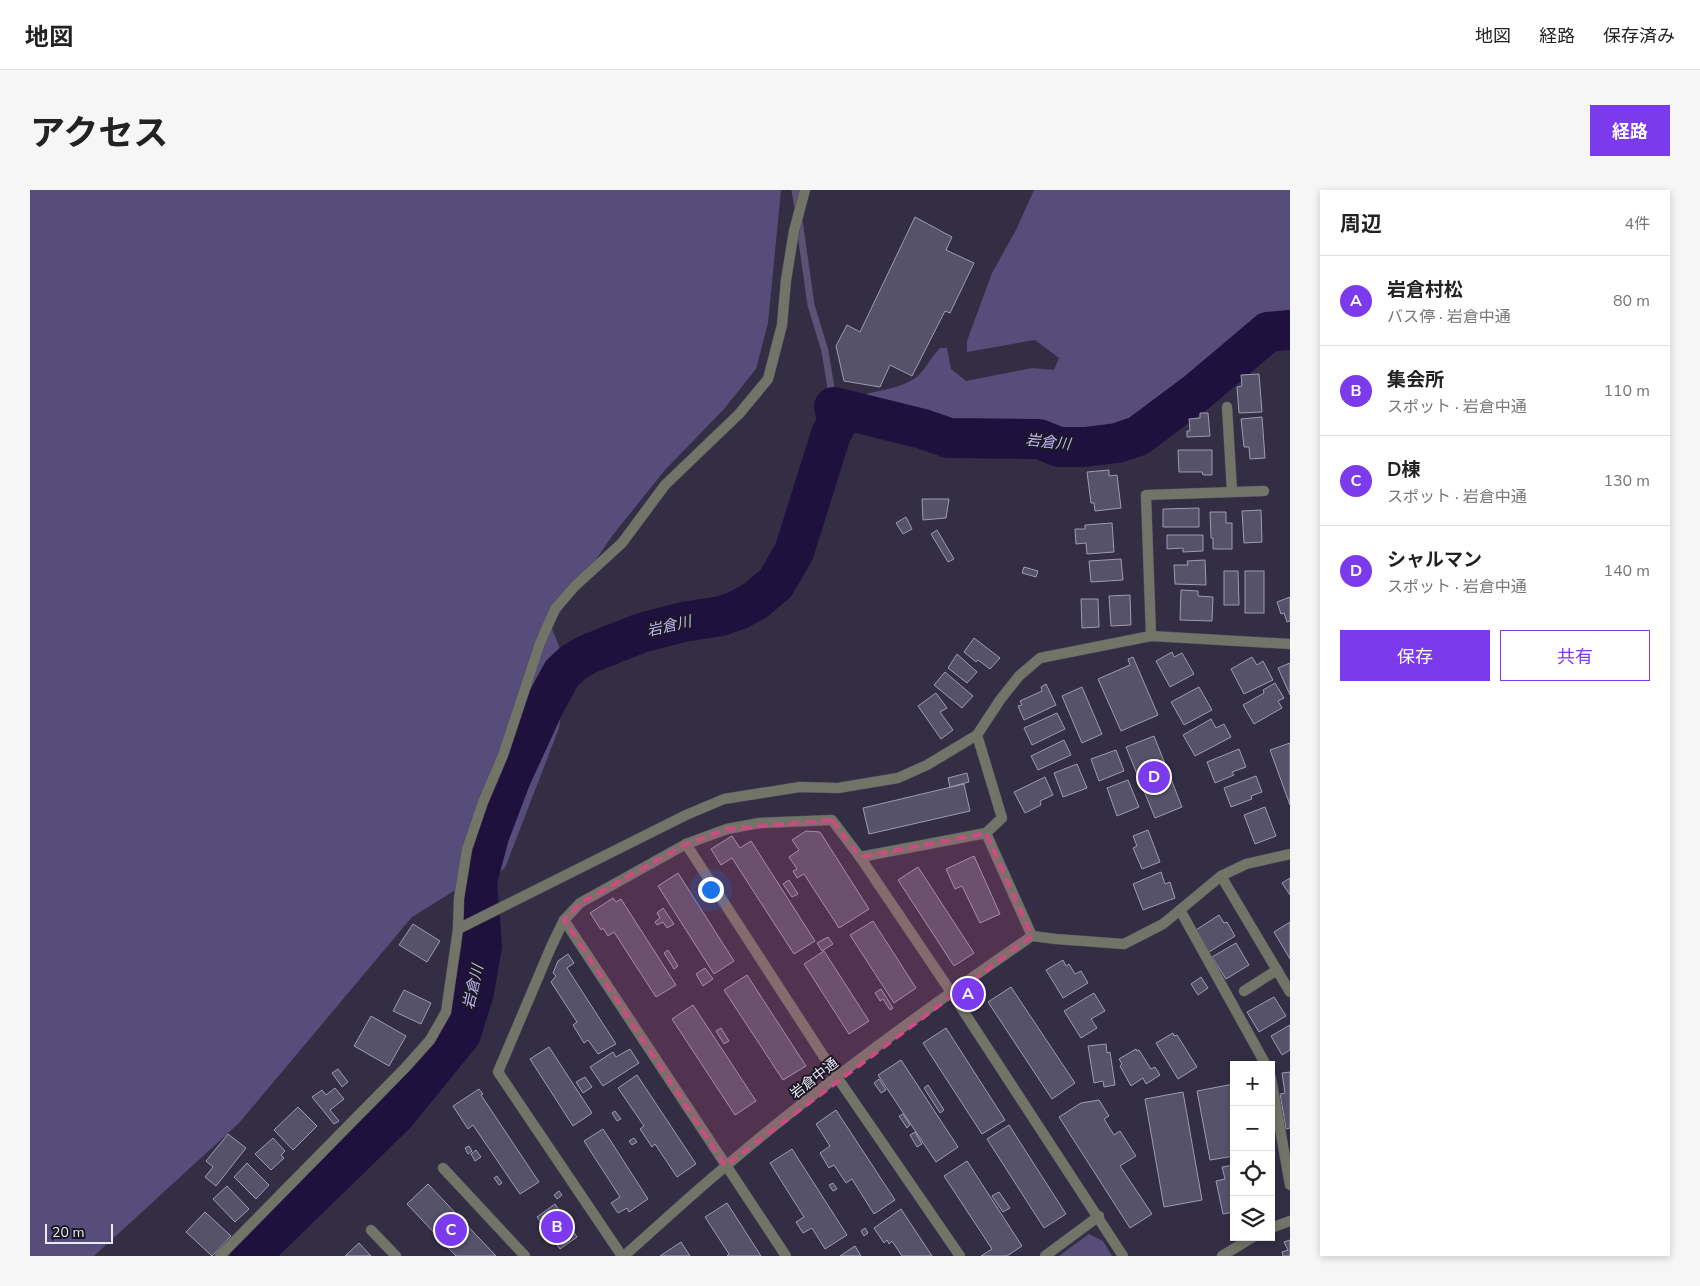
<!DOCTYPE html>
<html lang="ja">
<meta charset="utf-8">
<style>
:root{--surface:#fff;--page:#f6f6f6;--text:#222;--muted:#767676;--line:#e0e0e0;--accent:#7c3aed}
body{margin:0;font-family:"Nunito Sans","Noto Sans JP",sans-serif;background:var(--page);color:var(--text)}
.controls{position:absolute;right:15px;bottom:15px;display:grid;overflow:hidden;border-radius:0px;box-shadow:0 2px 8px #0003}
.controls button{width:45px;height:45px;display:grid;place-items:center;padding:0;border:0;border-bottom:1px solid var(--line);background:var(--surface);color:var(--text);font:25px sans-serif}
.scale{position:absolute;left:15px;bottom:12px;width:68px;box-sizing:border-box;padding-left:5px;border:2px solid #ebe9f7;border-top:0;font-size:14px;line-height:18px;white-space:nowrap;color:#ebe9f7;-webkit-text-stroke:4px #1a1822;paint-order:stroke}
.you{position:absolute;left:680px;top:699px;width:18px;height:18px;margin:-12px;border:4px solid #fff;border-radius:50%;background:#1a73e8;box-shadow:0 0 0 8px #1a73e833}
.badge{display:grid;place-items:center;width:32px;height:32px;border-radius:50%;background:var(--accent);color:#fff;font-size:16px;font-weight:700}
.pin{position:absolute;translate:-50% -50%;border:2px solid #fff;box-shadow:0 1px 5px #0006}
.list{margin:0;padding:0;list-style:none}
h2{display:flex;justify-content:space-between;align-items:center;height:65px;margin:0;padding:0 20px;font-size:21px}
h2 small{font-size:16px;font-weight:400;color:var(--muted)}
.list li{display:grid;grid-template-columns:32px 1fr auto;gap:15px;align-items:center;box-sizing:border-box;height:90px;padding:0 20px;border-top:1px solid var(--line)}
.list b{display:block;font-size:19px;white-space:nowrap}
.list p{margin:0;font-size:16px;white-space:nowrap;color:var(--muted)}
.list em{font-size:16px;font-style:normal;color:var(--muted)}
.actions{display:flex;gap:10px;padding:15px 20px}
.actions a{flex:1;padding:11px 0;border:1px solid var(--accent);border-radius:0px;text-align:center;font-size:18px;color:var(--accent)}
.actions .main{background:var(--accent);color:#fff}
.icon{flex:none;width:28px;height:28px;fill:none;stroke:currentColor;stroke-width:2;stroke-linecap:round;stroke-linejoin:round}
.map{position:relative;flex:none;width:1260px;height:1066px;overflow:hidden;border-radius:0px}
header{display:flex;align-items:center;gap:30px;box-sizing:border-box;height:70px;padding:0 25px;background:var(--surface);border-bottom:1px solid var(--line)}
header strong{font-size:24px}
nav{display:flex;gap:28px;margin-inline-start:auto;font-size:18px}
.intro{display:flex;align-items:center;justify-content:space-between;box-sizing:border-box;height:120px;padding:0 30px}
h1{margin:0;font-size:35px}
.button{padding:12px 22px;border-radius:0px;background:var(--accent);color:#fff;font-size:18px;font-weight:700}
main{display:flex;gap:30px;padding:0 30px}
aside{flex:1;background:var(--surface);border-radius:0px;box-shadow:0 2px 8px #0003}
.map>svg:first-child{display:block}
.green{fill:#574d7a}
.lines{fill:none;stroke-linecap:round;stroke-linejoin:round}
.stream{stroke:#5c5276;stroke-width:7}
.river{stroke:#1f113e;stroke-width:40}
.building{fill:#56526a;stroke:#9f9ab5}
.service-casing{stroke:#504c61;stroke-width:11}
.minor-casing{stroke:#504c61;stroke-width:11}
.tertiary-casing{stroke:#504c61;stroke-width:11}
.service{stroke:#737468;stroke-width:10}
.minor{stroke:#737468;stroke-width:10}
.tertiary{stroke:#737468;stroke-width:10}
.marked{fill:#cc4c82;fill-opacity:0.2;stroke:#cc4c82;stroke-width:4;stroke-dasharray:10 6;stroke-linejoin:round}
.labels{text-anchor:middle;stroke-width:4;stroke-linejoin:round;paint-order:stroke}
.street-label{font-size:14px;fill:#ebe9f7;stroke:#1a1822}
.water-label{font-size:15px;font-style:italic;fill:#c0b4f3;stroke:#1a1822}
</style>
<header>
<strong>地図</strong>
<nav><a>地図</a><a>経路</a><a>保存済み</a></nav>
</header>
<div class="intro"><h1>アクセス</h1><a class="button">経路</a></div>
<main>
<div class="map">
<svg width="1260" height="1066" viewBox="0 0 1260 1066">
<rect width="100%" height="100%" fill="#332e44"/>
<g class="green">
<polygon points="0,0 751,0 738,133 726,179 694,219 635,280 582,346 521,436 537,476 529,538 475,678 455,693 427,699 382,727 209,933 64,1066 0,1066"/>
<path d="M1004,0H1260V148L1232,157L1204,174L1153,216L1091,250L1057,254L1022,248L941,252H901L866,240L846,225L837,213L836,204C852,200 875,197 888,186C896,178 902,166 910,158H917L921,179L936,191L1002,178L1024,180L1029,168L1005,150L937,162V151L962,83L986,40Z"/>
<polygon points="1059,1044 1073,1051 1082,1066 1029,1066"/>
</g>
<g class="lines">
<g class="stream">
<polyline points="765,0 768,19"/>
<polyline points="769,30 781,115 795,161 804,217"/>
</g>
<polyline class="river" points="220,1066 366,924 431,844 444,802 452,756 447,691 459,646 481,588 514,516 532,483 544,472 558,464 611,443 653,432 691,426 708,420 725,411 746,393 764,362 801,244 808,231 804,217 893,239 919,248 1009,249 1029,257 1055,257 1087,253 1108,246 1167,202 1238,142 1260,140"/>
</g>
<g class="building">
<polygon points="885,27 922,47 916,60 944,73 920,123 915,121 882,186 860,175 850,197 814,191 806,156 817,135 830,142"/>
<polygon points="1229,184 1232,222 1209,223 1207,197 1212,196 1211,185"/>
<polygon points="1170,223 1178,223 1180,246 1157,247 1157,241 1160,241 1159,229 1170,228"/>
<polygon points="1232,227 1235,268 1220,269 1219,257 1214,257 1211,229"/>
<polygon points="1148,260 1182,260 1182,285 1173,285 1172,282 1149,282"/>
<polygon points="1079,280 1079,286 1087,285 1091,318 1065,321 1064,313 1061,313 1057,282"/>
<polygon points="892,309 919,309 916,328 893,330"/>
<polygon points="1169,318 1169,337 1133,337 1133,319"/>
<polygon points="1231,320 1232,352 1214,353 1212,321"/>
<polygon points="1180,322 1196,322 1196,333 1202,333 1202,359 1183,359 1183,348 1181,348"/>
<polygon points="876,327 882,339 873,344 866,333"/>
<polygon points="1082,333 1084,362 1057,364 1056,353 1046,354 1045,339 1055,339 1055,335"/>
<polygon points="907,340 924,369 918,372 901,344"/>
<polygon points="1137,345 1173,345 1173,361 1153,362 1153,358 1137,359"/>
<polygon points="1091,369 1093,390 1061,392 1059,371"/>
<polygon points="1175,370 1176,395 1145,394 1144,375 1158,375 1157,371"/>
<polygon points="994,377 1008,381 1006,387 992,383"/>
<polygon points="1194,381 1208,381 1209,415 1194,415"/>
<rect x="1215" y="381" width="19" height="42"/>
<polygon points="1151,400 1168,401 1168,406 1183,407 1182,431 1150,430"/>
<polygon points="1100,405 1101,435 1081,436 1079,406"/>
<polygon points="1260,407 1260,431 1257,432 1254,423 1251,424 1247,412"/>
<polygon points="1051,409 1068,409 1069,437 1052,438"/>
<polygon points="944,448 970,468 960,479 948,470 946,472 934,462"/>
<polygon points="1142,462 1144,467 1152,463 1164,484 1140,497 1126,471"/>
<polygon points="927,464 947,482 937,493 918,478"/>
<polygon points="1103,467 1128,525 1091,541 1068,489 1100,475 1098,469"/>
<polygon points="1222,467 1227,475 1233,471 1243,490 1214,504 1201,479"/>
<polygon points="1260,473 1260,505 1248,478"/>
<polygon points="915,482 943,506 932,518 904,495"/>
<polygon points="1245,493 1254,508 1248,511 1252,518 1224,534 1213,515 1234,503 1233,500"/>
<polygon points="1016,494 1026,515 994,530 988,516 992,515 990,511 1012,501 1011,497"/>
<polygon points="1052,497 1072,544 1052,553 1032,506"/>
<polygon points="1169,497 1182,520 1154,535 1141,512"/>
<polygon points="906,503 917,518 910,522 923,540 911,549 888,516"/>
<polygon points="1027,523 1035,539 1002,555 994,538"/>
<polygon points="1181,529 1186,538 1194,534 1201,547 1165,566 1153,545"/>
<polygon points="1124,546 1152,617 1125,628 1096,557"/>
<polygon points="1034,550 1041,565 1008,580 1001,566"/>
<polygon points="1260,553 1260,615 1240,560"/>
<polygon points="1209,559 1216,577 1202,582 1204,585 1185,593 1177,572"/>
<polygon points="1086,560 1094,581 1069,591 1061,569"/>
<polygon points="1047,574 1057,598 1033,607 1024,583"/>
<polygon points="937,583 939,592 920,597 918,588"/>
<polygon points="1226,586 1232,602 1221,606 1222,609 1201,617 1194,598"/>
<polygon points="1015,587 1023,605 1010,611 1011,615 995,623 984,602"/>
<polygon points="1098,590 1109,617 1087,626 1077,598"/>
<polygon points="934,594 940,621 839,644 833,618"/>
<polygon points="1235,617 1246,646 1225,654 1214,625"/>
<polygon points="1118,640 1130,672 1112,679 1103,658 1107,656 1103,646"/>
<polygon points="776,641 790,642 839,719 809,738 774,684 767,688 763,681 767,679 759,667 769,660 762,650"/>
<polygon points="702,646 710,658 721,651 785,751 764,764 702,668 691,675 681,659"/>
<polygon points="944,666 970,724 950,733 932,696 925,699 916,679"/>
<polygon points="888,677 944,763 924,776 868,690"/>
<polygon points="1131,682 1135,694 1140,692 1145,708 1113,720 1103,694"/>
<polygon points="648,683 704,771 684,784 628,696"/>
<polygon points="1260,688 1260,705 1252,693"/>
<polygon points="759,690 768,704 762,707 753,694"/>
<polygon points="583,708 586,712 591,709 646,795 626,807 584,742 578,746 573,738 571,740 560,723"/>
<polygon points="633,718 644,734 637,738 633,732 627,735 625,732 630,728 627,723"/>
<polygon points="1189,725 1194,733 1197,732 1205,746 1179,762 1166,740"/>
<polygon points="843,731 886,798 864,813 820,745"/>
<polygon points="1260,732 1260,769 1244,742"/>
<polygon points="383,734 410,751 397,772 369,755"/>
<polygon points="798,747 803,754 792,761 787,753"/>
<polygon points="1206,753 1219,775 1196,789 1182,767"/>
<polygon points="638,760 648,776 644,779 634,763"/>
<polygon points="794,761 839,831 819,844 774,774"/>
<polygon points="538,764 544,773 537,778 586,854 568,864 558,850 554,853 543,835 547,832 521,792 526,786 523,783 528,771"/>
<polygon points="1033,770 1036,776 1039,774 1045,784 1051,781 1058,793 1033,808 1016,780"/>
<polygon points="675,778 683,789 673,796 666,784"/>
<polygon points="717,785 776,876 753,890 694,800"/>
<polygon points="1171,787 1178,798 1168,805 1161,794"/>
<polygon points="981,797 1045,893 1022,909 958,812"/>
<polygon points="851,799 863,818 860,820 853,809 850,811 845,803"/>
<polygon points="374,800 401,813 391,834 363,821"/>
<polygon points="1064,803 1075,821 1061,829 1067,838 1051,848 1034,821"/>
<polygon points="1244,807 1256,826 1229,842 1217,822"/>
<polygon points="663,815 726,911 705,925 642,829"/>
<polygon points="341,826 376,846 359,876 324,856"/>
<polygon points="1260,835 1260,860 1252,865 1241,846"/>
<polygon points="691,838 699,851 694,854 686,841"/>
<polygon points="916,838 975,930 952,944 893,853"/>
<polygon points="1143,843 1144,846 1147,845 1167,877 1148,889 1126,853"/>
<polygon points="1076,854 1077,863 1080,862 1085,895 1074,897 1073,891 1064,893 1058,856"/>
<polygon points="519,857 562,923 543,936 500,869"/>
<polygon points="600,859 609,873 573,896 560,877 583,862 586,867"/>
<polygon points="1106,859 1107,861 1109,860 1121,879 1125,877 1130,885 1116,894 1113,888 1101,896 1090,876 1092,874 1089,869"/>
<polygon points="871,870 928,957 906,972 848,885"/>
<polygon points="308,879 318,892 312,897 302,883"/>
<polygon points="1260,882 1260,938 1256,939 1250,904 1255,903 1252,883"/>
<polygon points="607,885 666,974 647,987 625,954 622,957 610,939 614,936 588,898"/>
<polygon points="555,887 562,897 553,903 546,892"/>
<polygon points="849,889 856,900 851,903 844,893"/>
<polygon points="1204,894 1204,966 1180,970 1167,901"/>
<polygon points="898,895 914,920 910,923 894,898"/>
<polygon points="305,898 314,909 300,920 309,931 304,934 282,907 292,900 296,905"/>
<polygon points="449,899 453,904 451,905 509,992 490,1004 443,935 438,939 423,916"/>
<polygon points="1153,902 1172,1010 1134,1017 1115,909"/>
<polygon points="1069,910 1079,926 1074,929 1084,945 1090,941 1106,966 1090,976 1122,1024 1100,1038 1029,927 1051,913"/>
<polygon points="268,917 287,936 263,960 244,940"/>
<polygon points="806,920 865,1010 844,1024 822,989 816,993 804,975 799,978 790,963 800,956 786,934"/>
<polygon points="585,921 591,929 587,931 582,923"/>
<polygon points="873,924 880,935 877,938 869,926"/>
<polygon points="979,935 1036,1024 1014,1038 957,949"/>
<polygon points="573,939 618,1009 599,1022 597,1018 588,1023 581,1013 590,1007 554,951"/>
<polygon points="885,942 892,954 887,957 880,945"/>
<polygon points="198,944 216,958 186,996 175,987 183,977 176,971"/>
<polygon points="243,948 255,961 251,965 254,968 241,980 225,964"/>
<polygon points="604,948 607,952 602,955 599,951"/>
<polygon points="439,956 442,961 438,964 435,958"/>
<polygon points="762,959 817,1045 795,1059 782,1038 773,1043 766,1032 774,1027 740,973"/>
<polygon points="446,960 451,967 445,971 441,964"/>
<polygon points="937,971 992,1056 977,1066 951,1066 962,1059 914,986"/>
<polygon points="217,973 239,995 226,1009 204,987"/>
<polygon points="1204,975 1204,1022 1193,1024 1186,991 1195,989 1192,977"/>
<polygon points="467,986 472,993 469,995 464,988"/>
<polygon points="803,993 807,999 803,1001 799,995"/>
<polygon points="398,994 466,1066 426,1066 377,1014"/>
<polygon points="197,996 219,1019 205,1032 183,1009"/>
<polygon points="529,1001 532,1005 527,1009 524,1005"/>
<polygon points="969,1002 980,1018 973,1022 962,1006"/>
<polygon points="697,1013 731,1066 697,1066 699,1064 675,1027"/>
<polygon points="525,1014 547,1047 530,1059 507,1027"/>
<polygon points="871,1019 902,1066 872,1066 862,1051 859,1054 857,1050 854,1053 844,1038"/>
<polygon points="175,1022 201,1046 182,1066 156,1042"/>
<polygon points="835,1038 838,1043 834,1046 831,1041"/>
<polygon points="1260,1050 1260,1066 1253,1066 1252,1062 1258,1060 1254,1052"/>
<polygon points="651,1052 660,1066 630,1066"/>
<polygon points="329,1053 341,1066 315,1066"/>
<polygon points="825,1056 831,1066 810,1066"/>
</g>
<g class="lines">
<defs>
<g id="service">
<polyline points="1197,217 1202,301"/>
<polyline points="1150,720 1236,875"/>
<polyline points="1241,888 1260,995"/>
<polyline points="413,978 495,1066"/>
<polyline points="341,1040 366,1066"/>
</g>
<g id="minor">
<polyline points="1121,446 1116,305 1234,301"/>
<polyline points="1260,454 1121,446 1010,468 989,486 970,510 947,545 972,628 956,643 1002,746 1026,749 1094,754 1133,734 1191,686 1216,674 1260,664"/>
<polyline points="656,654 807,887 930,1066"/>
<polyline points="830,667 956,643"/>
<polyline points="1191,686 1260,802"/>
<polyline points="534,730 756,1066"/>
<polyline points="428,739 656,625 694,609 770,597 808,598 868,588 897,575 947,545"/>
<polyline points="1214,801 1247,780"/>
<polyline points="1241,1038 1260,1031"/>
<polyline points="190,1066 375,878 400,850 416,822 428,739 429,708 437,659 453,612 473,565 510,453 525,419 545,396 592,353 635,295 709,224 738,189 752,135 756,90 764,41 775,0"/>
<polyline points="592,1066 468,882 521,757 534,730 550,713 656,654 697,639 729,633 802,630 830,667 921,802 1093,1066"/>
<polyline points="1015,1066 1069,1026"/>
<polyline points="1192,1066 1223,1047"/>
</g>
<path id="tertiary" d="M594,1066C628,1036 661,1005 696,976C793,893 897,818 1002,746"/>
</defs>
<use href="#service" class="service-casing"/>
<use href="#minor" class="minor-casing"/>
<use href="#tertiary" class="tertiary-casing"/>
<use href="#service" class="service"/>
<use href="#minor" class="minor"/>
<use href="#tertiary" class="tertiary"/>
</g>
<path class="marked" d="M802,630L830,667L956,643L1002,746L695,976L534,730L550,713L656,654L697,639Z"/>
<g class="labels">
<g class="street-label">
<text transform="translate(784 888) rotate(-38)" y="5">岩倉中通</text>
</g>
<g class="water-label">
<text transform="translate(1018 252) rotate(6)" y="5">岩倉川</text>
<text transform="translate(639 436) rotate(-13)" y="5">岩倉川</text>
<text transform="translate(443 797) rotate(-77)" y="5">岩倉川</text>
</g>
</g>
</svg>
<div class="controls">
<button>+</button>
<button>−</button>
<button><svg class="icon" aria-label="locate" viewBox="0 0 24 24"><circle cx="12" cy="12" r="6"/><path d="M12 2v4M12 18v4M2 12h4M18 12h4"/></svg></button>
<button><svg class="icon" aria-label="layers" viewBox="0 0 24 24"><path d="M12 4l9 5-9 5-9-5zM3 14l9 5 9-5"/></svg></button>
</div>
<div class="scale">20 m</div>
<div class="you"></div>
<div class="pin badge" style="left:938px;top:804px">A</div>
<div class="pin badge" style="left:527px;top:1037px">B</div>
<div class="pin badge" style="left:421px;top:1040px">C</div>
<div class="pin badge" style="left:1124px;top:587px">D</div>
</div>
<aside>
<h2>周辺<small>4件</small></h2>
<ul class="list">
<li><span class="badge">A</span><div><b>岩倉村松</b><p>バス停 · 岩倉中通</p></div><em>80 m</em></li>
<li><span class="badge">B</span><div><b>集会所</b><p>スポット · 岩倉中通</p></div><em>110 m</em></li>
<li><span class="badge">C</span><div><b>D棟</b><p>スポット · 岩倉中通</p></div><em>130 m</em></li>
<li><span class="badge">D</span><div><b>シャルマン</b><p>スポット · 岩倉中通</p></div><em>140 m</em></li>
</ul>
<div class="actions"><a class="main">保存</a><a>共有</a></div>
</aside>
</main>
